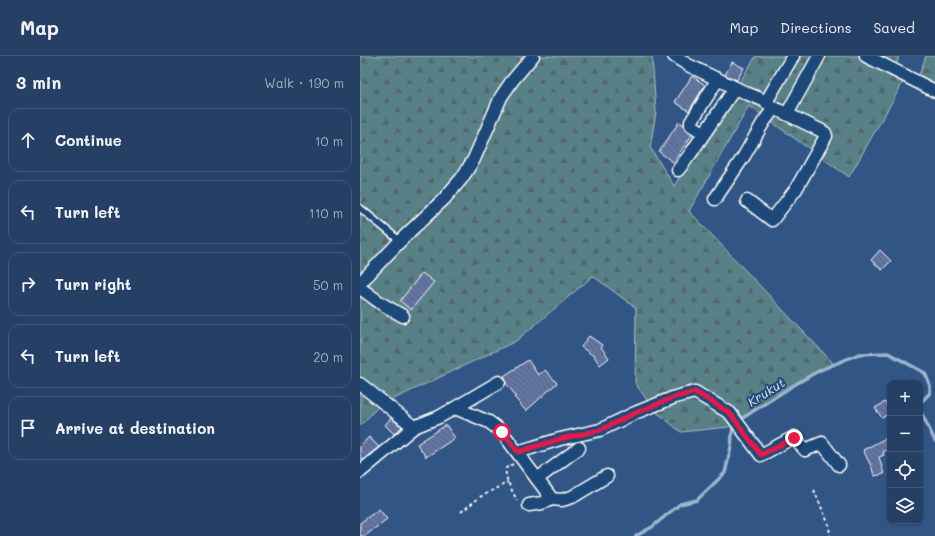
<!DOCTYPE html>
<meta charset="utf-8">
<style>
:root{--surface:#254064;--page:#314b6d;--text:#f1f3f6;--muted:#a3afbf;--line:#425978}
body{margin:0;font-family:Mali,sans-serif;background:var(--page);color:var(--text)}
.controls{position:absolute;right:12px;bottom:12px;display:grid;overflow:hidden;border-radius:8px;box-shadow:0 1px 3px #0004}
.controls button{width:36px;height:36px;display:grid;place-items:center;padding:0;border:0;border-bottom:1px solid var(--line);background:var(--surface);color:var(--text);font:20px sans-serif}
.stop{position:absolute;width:12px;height:12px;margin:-9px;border:3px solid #e11d48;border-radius:50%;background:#fff}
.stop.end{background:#e11d48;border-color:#fff;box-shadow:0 1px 4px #0008}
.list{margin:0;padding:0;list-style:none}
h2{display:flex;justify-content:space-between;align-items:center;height:52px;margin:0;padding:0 16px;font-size:17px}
h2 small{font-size:13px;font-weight:400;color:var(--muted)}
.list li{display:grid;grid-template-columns:26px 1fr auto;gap:12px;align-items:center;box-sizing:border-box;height:64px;margin:0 8px 8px;padding:0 8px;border:1px solid var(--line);border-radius:12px}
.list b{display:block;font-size:15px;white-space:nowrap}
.list em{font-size:13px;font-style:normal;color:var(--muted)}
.icon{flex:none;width:22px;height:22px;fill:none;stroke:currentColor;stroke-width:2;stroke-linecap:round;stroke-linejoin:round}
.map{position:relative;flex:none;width:575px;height:480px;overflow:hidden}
header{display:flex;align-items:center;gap:24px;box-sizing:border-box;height:56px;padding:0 20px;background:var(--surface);border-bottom:1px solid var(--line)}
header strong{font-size:19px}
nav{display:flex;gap:22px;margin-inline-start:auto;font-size:14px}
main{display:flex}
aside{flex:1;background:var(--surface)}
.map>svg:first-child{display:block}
.forest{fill:url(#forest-firs);stroke:#acc0c3}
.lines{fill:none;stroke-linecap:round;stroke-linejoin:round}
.stream{stroke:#9db5d0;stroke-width:3.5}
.building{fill:url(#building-back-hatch);stroke:#fff}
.lane-casing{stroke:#fff;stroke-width:9}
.street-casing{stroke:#fff;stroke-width:15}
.path{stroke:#fff;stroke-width:2;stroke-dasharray:3 3;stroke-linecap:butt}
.lane{stroke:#1f4a7a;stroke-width:6}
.street{stroke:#1f4a7a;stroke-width:12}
.route{stroke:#e11d48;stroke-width:5}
.labels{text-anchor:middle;stroke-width:4;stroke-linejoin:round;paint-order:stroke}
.water-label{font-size:13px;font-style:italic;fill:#d6e0eb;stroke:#1f4a7a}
</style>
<header>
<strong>Map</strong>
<nav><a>Map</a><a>Directions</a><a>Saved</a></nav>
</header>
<main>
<aside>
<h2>3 min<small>Walk · 190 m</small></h2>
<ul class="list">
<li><svg class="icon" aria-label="ahead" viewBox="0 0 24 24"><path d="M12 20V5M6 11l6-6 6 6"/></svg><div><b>Continue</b></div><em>10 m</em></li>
<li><svg class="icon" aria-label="left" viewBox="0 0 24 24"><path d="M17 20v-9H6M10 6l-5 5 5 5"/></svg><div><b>Turn left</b></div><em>110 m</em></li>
<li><svg class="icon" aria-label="right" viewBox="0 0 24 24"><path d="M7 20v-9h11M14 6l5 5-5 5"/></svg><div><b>Turn right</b></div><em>50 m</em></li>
<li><svg class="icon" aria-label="left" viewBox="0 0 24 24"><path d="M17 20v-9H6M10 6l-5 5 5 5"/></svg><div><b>Turn left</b></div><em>20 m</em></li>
<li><svg class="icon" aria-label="arrive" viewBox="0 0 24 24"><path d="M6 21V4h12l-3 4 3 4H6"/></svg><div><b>Arrive at destination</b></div></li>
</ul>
</aside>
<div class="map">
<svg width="575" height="480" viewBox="0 0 575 480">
<defs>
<pattern id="forest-firs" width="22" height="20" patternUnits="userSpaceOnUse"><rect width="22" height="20" fill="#588087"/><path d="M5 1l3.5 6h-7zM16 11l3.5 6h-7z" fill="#52666a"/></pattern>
<pattern id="building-back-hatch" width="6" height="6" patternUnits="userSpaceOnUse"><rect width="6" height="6" fill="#6376a3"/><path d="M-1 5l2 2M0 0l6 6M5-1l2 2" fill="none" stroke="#586178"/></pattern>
</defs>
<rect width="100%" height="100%" fill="#315585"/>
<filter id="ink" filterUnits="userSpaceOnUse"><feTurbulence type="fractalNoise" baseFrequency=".025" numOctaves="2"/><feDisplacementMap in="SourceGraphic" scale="8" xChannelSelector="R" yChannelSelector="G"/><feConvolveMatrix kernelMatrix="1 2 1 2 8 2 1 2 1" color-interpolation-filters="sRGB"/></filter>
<g filter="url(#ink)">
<g class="forest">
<polygon points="0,0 292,0 296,56 290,91 314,130 396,0 539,0 536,10 550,14 489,121 389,50 329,155 475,309 444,322 369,371 321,376 294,354 275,327 276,252 233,220 156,285 19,350 0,370"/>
<polygon points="566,0 575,0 575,29 559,19"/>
</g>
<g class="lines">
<g class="stream">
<polyline points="560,354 575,385"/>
<polyline points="378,365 429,332 458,315 499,298 528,297 565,317 570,330 570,337 560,347"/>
<polyline points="276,480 292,471 320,448 337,444 365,417 371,391 373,368"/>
</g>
</g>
<g class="building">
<polygon points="372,6 384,12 377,24 365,19"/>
<polygon points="332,20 345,29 329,55 315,46"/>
<polygon points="319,66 324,69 325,73 327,75 332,79 313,106 299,96"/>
<polygon points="520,194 531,205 522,214 511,204"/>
<polygon points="62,217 74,226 51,254 40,245"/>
<polygon points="229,280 242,289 241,291 249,302 240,309 234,300 221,291"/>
<polygon points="168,304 178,319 185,314 197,327 166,355 154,341 156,340 146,327 146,323 144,320"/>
<polygon points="525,346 530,354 530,357 522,362 515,352"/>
<polygon points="31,362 42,371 34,378 25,369"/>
<polygon points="86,369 95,382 66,401 57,388"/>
<polygon points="530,380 530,392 523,396 524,399 519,401 524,418 514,420 512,412 503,394"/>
<polygon points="9,381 19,391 0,406 0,390"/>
<polygon points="19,453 27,463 5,480 0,480 0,467"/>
</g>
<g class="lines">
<defs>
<polyline id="lane" points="0,152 40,185"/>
<g id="street">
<polyline points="314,0 328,9 386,37 403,44 414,52 462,75 465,77 466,80 436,133 412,164 387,145"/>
<polyline points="506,0 575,35"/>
<polyline points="406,46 433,0"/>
<polyline points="427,58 459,0"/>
<polyline points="339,74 331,69 331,66 358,23"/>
<polyline points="318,114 331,97 375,32"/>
<polyline points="355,143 384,100 403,67 414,52"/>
<polyline points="0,227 46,179 84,143 102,122 114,103 141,41 152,25 173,0"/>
<polyline points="0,232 22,248 43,260"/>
<polyline points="0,328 54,371"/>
<polyline points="95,352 139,326"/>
<polyline points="158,396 200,383 240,374 275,357 315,341 335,336 370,357 401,399 434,381 445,394 462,387 479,409"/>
<polyline points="0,416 54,371 79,361 95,352 129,366 142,376 192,443 202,444 212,441 247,420"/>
<polyline points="177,423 219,392"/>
<polyline points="169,449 182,447 192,443"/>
</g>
</defs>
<use href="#lane" class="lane-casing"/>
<use href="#street" class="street-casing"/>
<g class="path">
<path d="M153,408L146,412C144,423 153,435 157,445"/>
<polyline points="454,434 469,469 470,480"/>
<polyline points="101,456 120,441 148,426"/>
</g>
<use href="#lane" class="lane"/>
<use href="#street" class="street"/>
</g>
</g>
<g class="lines" filter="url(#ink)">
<polyline class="route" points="142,376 158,396 200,383 240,374 275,357 315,341 335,336 370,357 401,399 434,382"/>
</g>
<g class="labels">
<g class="water-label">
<text transform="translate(406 336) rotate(-32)" y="5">Krukut</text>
</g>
</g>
</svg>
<div class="controls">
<button>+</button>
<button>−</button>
<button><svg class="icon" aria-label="locate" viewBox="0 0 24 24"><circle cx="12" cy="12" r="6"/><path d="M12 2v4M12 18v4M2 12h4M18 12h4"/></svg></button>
<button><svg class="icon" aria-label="layers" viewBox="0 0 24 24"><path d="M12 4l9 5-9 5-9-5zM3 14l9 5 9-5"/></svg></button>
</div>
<div class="stop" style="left:142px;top:376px"></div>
<div class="stop end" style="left:434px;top:382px"></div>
</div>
</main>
